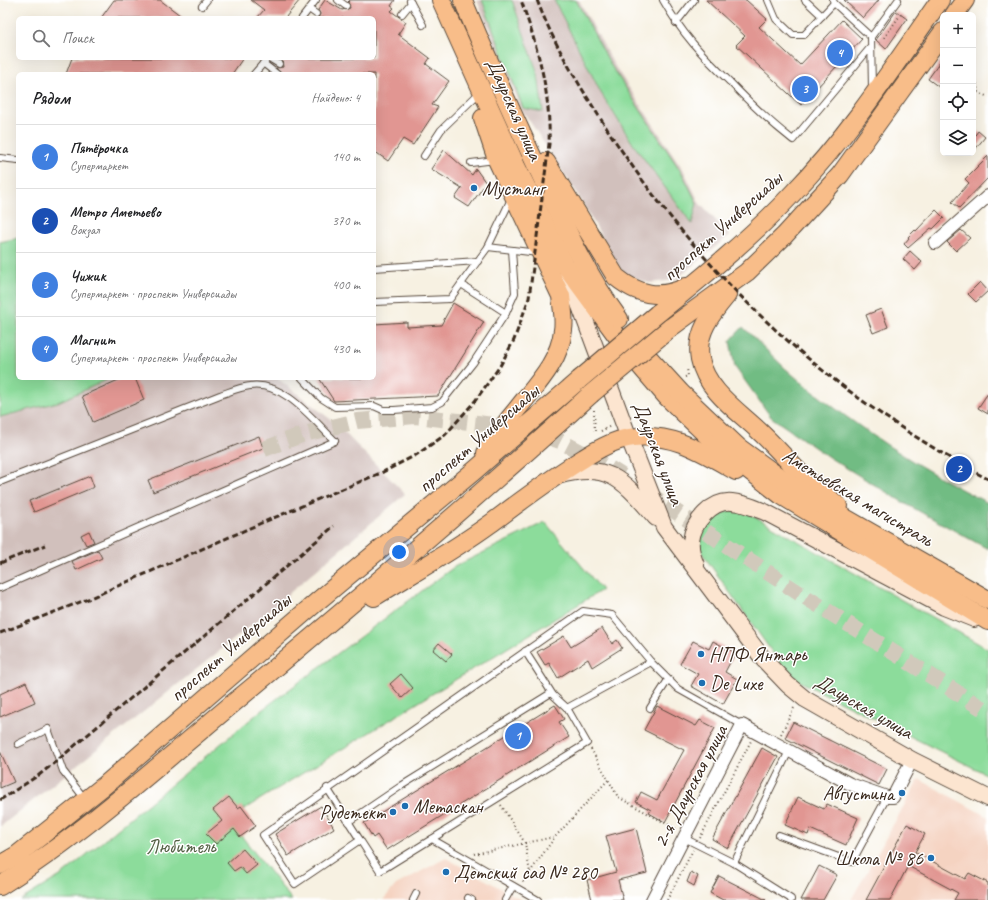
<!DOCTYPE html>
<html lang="ru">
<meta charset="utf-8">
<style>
:root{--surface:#fff;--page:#f2f2f2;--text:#202124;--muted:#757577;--line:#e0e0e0;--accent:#1f6fb2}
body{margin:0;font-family:Caveat,sans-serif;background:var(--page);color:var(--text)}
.controls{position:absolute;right:12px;top:12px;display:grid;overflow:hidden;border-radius:6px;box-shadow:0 4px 16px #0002}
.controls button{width:36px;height:36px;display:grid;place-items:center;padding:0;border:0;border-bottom:1px solid var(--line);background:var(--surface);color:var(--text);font:20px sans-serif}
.you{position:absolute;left:399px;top:552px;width:14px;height:14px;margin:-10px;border:3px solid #fff;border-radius:50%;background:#1a73e8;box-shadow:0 0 0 6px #1a73e833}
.badge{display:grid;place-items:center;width:26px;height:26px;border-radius:50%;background:var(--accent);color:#fff;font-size:13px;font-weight:700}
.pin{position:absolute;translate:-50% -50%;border:2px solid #fff;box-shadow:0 1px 4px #0006}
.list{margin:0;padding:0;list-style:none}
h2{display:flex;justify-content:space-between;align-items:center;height:52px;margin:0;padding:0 16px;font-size:17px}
h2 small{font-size:13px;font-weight:400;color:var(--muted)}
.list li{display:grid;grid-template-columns:26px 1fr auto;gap:12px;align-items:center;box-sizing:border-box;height:64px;padding:0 16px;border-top:1px solid var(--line)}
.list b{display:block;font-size:15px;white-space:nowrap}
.list p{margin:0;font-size:13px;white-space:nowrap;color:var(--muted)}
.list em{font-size:13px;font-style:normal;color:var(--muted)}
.icon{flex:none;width:22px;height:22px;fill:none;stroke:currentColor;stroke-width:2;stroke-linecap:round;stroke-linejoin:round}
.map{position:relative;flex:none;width:988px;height:900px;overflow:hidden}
.search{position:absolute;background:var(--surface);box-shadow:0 4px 16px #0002;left:16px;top:16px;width:360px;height:44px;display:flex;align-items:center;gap:10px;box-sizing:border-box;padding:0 14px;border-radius:6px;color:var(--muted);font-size:15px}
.panel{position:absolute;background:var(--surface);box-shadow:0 4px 16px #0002;left:16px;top:72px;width:360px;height:308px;border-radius:6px}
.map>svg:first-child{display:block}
.built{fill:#f5d3c1}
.industrial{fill:#d1c0bc}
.green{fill:#8cdc9b;stroke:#64835c}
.forest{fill:#71bc83;stroke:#567350}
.building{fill:#e19692}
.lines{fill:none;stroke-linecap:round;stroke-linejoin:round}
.secondary-tunnel{stroke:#d1c9bb;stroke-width:16;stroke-dasharray:16 8;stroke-linecap:butt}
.lane-casing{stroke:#57483b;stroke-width:8}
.street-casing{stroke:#57483b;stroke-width:14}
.secondary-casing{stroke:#57483b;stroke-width:18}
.primary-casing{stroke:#57483b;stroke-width:20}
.path{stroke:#57483b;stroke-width:2;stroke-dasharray:1 3;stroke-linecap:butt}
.lane{stroke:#fff;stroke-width:6}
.street{stroke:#fff;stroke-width:12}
.secondary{stroke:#fce5d0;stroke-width:16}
.primary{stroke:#f8bd89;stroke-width:18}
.rail{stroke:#3b2a1e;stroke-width:3;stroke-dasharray:6 3;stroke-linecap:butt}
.primary-bridge-casing{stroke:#57483b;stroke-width:20;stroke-linecap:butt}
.primary-bridge{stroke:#f8bd89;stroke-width:18}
.poi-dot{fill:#1f6fb2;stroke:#fff;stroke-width:1.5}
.labels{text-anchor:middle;stroke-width:3;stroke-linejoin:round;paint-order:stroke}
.street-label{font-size:20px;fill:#3b2a1e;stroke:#fff}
.poi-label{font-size:20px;fill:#3b2a1e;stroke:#fff;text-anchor:start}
.park-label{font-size:20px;fill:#535f44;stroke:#fff}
</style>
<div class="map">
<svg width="988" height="900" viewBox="0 0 988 900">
<rect width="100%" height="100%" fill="#fff"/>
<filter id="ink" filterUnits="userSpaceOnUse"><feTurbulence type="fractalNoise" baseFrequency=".025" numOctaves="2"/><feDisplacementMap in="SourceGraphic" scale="8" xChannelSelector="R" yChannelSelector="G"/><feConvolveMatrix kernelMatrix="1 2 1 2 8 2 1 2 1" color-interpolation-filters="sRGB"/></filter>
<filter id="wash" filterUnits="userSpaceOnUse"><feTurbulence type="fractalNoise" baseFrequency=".012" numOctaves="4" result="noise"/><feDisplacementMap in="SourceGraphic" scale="16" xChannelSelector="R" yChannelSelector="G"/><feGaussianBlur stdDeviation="0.9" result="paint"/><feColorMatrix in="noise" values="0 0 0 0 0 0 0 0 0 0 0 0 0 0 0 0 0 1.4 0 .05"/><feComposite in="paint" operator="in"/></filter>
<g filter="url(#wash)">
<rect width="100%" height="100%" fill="#f7f1e2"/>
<g class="built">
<polygon points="919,779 988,817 988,900 851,900"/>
<polygon points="446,858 522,900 383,900 396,885"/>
</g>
<g class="industrial">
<polygon points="477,0 579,0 616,68 684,171 700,204 730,235 675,280 649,283 628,276 620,269 577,193 521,108"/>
<polygon points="111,378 277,378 334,422 405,494 258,620 0,827 0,417 58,402"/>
</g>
<g class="green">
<polygon points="482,0 512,0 538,74 543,112 523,108"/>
<polygon points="554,0 576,0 612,67 682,173 697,203 692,224 633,144 601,93"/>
<polygon points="18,238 18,378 111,378 58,402 0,417 0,242"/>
<path d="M731,510L745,511L988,649V775L789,676L699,549C703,526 709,519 731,510Z"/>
<polygon points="545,522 602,590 228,819 292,900 21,900 62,875 263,709 454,567"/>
</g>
<path class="forest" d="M743,327C762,345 780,365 800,381C858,428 921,470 988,503V549L906,504L830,458L771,417L735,367L730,341Z"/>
<g id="blocks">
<g class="building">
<polygon points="114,0 160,0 184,18 101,18"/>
<polygon points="251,0 300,0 285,18 257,18 264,10"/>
<polygon points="325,0 342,10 350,8 348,2 350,0 395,0 391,6 394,8 391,11 406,22 398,34 430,58 426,64 449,81 432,105 438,107 413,145 403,139 388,161 374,151 374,74 282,74 276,68 283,67 282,61 284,58 374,58 374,18 318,18 320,14 318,10"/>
<polygon points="706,0 746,0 767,19 759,27 800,65 842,20 862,39 801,105 736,45 745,36"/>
<polygon points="844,0 879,0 863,18"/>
<polygon points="896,11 907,19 886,49 876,40"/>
<polygon points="72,58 243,58 232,74 66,74"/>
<polygon points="943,58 943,81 939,87 928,79"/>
<polygon points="978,131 985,137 973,152 973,138"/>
<polygon points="444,150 472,175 476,169 486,183 469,207 455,198 462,188 431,169"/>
<polygon points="988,156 988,178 959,208 952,202 969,183 965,179"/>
<polygon points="936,210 944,218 933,229 931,228 908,248 904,244 909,238 908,237 915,230 916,231"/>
<polygon points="961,230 970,238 956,251 947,242"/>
<polygon points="910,251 922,262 915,270 903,259"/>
<polygon points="980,282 988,291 976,302 968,294"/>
<polygon points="453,303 484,322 438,396 334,401 319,378 374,378 374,324 407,322 407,327 441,325"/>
<polygon points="881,309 888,327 873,333 866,315"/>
<polygon points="123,378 135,378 144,400 93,422 82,396"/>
<polygon points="988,393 988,414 978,408"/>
<polygon points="259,436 263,448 153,492 148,480"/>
<polygon points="90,476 94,487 34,512 29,501"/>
<polygon points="89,531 94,542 86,545 81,535"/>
<polygon points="98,550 102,558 76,570 72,561"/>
<polygon points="602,628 612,644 617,640 622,648 592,667 588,659 558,678 549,663 545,665 537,652 564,636 571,647"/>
<polygon points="693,641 709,649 713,641 735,653 725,672 737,679 723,704 691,686 698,674 680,664"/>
<polygon points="439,643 452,654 446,661 433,650"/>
<polygon points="401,674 413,688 402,698 390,684"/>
<polygon points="26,682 35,702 0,717 0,694"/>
<polygon points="555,705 564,719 559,722 569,737 387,850 377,835 373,838 364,823"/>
<polygon points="657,706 696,726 700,720 715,728 665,822 649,813 651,810 636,802 641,792 657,800 684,750 644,730"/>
<polygon points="793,722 887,769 879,785 785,738"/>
<polygon points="762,748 778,757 728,848 712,839"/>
<polygon points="0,751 14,782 0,788"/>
<polygon points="229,797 238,808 241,806 256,826 240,837 234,829 216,844 206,834 222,821 213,810"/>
<polygon points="798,797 824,809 827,804 858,818 846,845 810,829 808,835 785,825"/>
<polygon points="321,806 334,828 288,856 275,834"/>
<polygon points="907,824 925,834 915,852 965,879 969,873 988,883 988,900 954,900 958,893 908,866 890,900 866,900"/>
<polygon points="636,828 647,873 618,880 623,900 592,900 587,880 616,872 606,836"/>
<polygon points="243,849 257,865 246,874 240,867 234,871 227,863"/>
<polygon points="819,866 837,875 823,900 801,900"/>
<polygon points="691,872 698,876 694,886 687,882"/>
<polygon points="719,876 766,900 723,900 710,893"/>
</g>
</g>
</g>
<g filter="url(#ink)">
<use href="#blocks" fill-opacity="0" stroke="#57483b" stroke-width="1"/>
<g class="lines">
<g class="secondary-tunnel">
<polyline points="264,449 304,434 357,421 415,416 521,428 560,441 600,462 622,476"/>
<polyline points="646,492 799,593 988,712"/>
</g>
<defs>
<g id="lane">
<polyline points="338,0 346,6"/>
<path d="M663,0C682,34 702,55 730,82C750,103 770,122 793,140L869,49"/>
<polyline points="768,0 776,19 793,35 804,35 834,3"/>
<polyline points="805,0 822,16"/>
<polyline points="833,0 834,3 871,37"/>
<polyline points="411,3 423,25"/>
<polyline points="202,6 207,0"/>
<polyline points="309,9 316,14"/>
<polyline points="402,14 411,3 410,1"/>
<polyline points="302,18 316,0"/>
<polyline points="676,23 694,0"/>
<polyline points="269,58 279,64"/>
<polyline points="263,63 277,74"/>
<polyline points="254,74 268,58"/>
<polyline points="872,89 871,37 898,0"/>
<polyline points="424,156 441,130 476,96"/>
<polyline points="0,158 18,160"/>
<polyline points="471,163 495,160"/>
<polyline points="488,247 538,253"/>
<polyline points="374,268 478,261"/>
<polyline points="461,284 506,313"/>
<polyline points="374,302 450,299 488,247 511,199"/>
<polyline points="302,378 321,398 335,407 374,406 383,410 394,410 432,407 442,402 473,363 506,313 515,293 512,250"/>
<path d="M0,482L220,395C229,392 240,387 250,386C284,381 313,420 335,441L0,588"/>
<polyline points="567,708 651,662"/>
<polyline points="650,708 668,680"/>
<polyline points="18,744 48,729 63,771 85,799"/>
<polyline points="327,788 360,840 295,884 263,835 583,611 612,615 651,662 678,689 742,725"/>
<polyline points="348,822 401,786 551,693"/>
<polyline points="779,835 852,862 887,797"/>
<polyline points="684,838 734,863 789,751"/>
<polyline points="432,839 538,900"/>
<polyline points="360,840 380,871 587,743 567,708 553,695 525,651"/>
<polyline points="734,863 791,899 791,900"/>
<polyline points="468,898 472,900"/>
<polyline points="413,900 416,894"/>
<polyline points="505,900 513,886"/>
</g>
<g id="street">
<polyline points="935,243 988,196"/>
<polyline points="652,900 742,725 850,784 887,797 893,797 912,760"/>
</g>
<g id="secondary">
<polyline points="568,274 629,438 664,527 764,660 788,685 805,699 912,760 988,798"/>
<path d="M558,476C610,460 625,483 656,518"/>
<path d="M696,565C693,558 690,549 691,541C693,522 712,500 732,502C744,503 755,508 765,512L944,607L974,619"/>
</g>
<g id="primary">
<polyline points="441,0 516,166 565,265 631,355 666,396 718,446 781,495 988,621"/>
<path d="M463,0C486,57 512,113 538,169C562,220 585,273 619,319"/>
<polyline points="954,15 965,0"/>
<path d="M483,118L497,160L561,296C562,307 565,319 563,330C560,361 536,385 518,408C506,422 495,438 486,453"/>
<path d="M546,162L616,277C638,295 660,300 686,287"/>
<path d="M727,295C712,313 695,333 700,359C706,390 738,411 759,431C774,445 787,460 801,474C813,485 826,495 838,506"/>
<path d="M657,314C703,277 753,236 793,193C849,135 894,66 940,0"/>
<polyline points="670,328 747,272 784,236 840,175 943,32"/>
<polyline points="649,358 681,393 738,447 775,474 812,499 988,600"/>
<path d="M374,597C413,573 453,551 490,524C521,501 551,478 584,458C598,449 612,441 628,438C670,431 701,451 736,471"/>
<polyline points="0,865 17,855 105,785 319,600 474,471 579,380"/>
<path d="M0,886C85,833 160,764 237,700C357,600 476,499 591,394"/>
</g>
</defs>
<use href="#lane" class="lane-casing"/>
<use href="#street" class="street-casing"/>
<use href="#secondary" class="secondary-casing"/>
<use href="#primary" class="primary-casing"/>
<g class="path">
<polyline points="884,38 901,14"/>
<polyline points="939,76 943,70"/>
<polyline points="973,77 976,80 978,92 988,97"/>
<polyline points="685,377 688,376 687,368"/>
<polyline points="594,410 595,434"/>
<polyline points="601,431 611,426"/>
<polyline points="781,734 794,708 793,706"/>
<polyline points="591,749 618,797 676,829"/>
<polyline points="501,805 525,843 530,873"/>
<polyline points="700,838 751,741"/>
<polyline points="474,854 554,837"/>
<polyline points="523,882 555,837 608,780"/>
<polyline points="667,900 693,850"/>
</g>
<use href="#lane" class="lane"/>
<use href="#street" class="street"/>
<use href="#secondary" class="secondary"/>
<use href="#primary" class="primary"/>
<g class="rail">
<path d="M537,0C553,43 578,83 602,121C683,248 785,354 913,435C937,450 962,466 988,479"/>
<polyline points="0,563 45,545"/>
<path d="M0,633L88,599L259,524L383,472L416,455L445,435L475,401L500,366L514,340L529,298L549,144C551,93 538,49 521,0"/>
<polyline points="0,800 39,775 59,759 334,526"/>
</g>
<defs>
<g id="primary-bridge">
<polyline points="579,380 657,314"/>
<polyline points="591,394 670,328"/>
</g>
</defs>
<use href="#primary-bridge" class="primary-bridge-casing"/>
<use href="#primary-bridge" class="primary-bridge"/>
</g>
</g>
<g class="poi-dot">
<circle cx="474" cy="188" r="4"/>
<circle cx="701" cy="654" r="4"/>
<circle cx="702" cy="683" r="4"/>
<circle cx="902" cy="793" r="4"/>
<circle cx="405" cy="806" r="4"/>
<circle cx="393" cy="812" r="4"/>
<circle cx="931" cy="858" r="4"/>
<circle cx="446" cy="872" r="4"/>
</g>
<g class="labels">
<g class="street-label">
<text transform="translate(515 109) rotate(66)" y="7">Даурская улица</text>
<text transform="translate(722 226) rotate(-42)" y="7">проспект Универсиады</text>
<text transform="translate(478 438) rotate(-41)" y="7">проспект Универсиады</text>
<text transform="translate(659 453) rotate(69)" y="7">Даурская улица</text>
<text transform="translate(858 497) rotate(31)" y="7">Аметьевская магистраль</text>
<text transform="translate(230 647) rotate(-41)" y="7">проспект Универсиады</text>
<text transform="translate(864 706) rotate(30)" y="7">Даурская улица</text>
<text transform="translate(690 786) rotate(-62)" y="7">2-я Даурская улица</text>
</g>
<g class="poi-label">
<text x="482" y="195">Мустанг</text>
<text x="709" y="661">НПФ Янтарь</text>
<text x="710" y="690">De Luxe</text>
<text x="894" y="800" text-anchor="end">Августина</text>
<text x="413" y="813">Метаскан</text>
<text x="385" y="819" text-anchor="end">Рудетект</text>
<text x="923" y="865" text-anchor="end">Школа № 86</text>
<text x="454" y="879">Детский сад № 280</text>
</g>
<g class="park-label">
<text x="181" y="853">Любитель</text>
</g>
</g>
</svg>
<div class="controls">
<button>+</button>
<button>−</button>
<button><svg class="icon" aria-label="locate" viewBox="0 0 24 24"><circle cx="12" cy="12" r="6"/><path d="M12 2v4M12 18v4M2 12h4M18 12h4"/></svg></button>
<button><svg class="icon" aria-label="layers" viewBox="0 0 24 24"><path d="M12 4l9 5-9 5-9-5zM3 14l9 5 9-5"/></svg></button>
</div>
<div class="you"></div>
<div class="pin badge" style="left:518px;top:736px;background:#3f7fe0">1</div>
<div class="pin badge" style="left:959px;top:469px;background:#1a4fb4">2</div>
<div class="pin badge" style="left:805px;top:89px;background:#3f7fe0">3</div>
<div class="pin badge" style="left:840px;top:53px;background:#3f7fe0">4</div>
<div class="search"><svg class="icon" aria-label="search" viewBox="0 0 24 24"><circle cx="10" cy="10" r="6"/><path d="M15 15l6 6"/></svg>Поиск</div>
<section class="panel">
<h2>Рядом<small>Найдено: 4</small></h2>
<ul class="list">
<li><span class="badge" style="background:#3f7fe0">1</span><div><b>Пятёрочка</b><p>Супермаркет</p></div><em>140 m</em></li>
<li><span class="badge" style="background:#1a4fb4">2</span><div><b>Метро Аметьево</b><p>Вокзал</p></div><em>370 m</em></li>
<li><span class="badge" style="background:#3f7fe0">3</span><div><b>Чижик</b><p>Супермаркет · проспект Универсиады</p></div><em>400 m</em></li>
<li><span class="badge" style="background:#3f7fe0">4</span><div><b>Магнит</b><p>Супермаркет · проспект Универсиады</p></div><em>430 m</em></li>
</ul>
</section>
</div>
